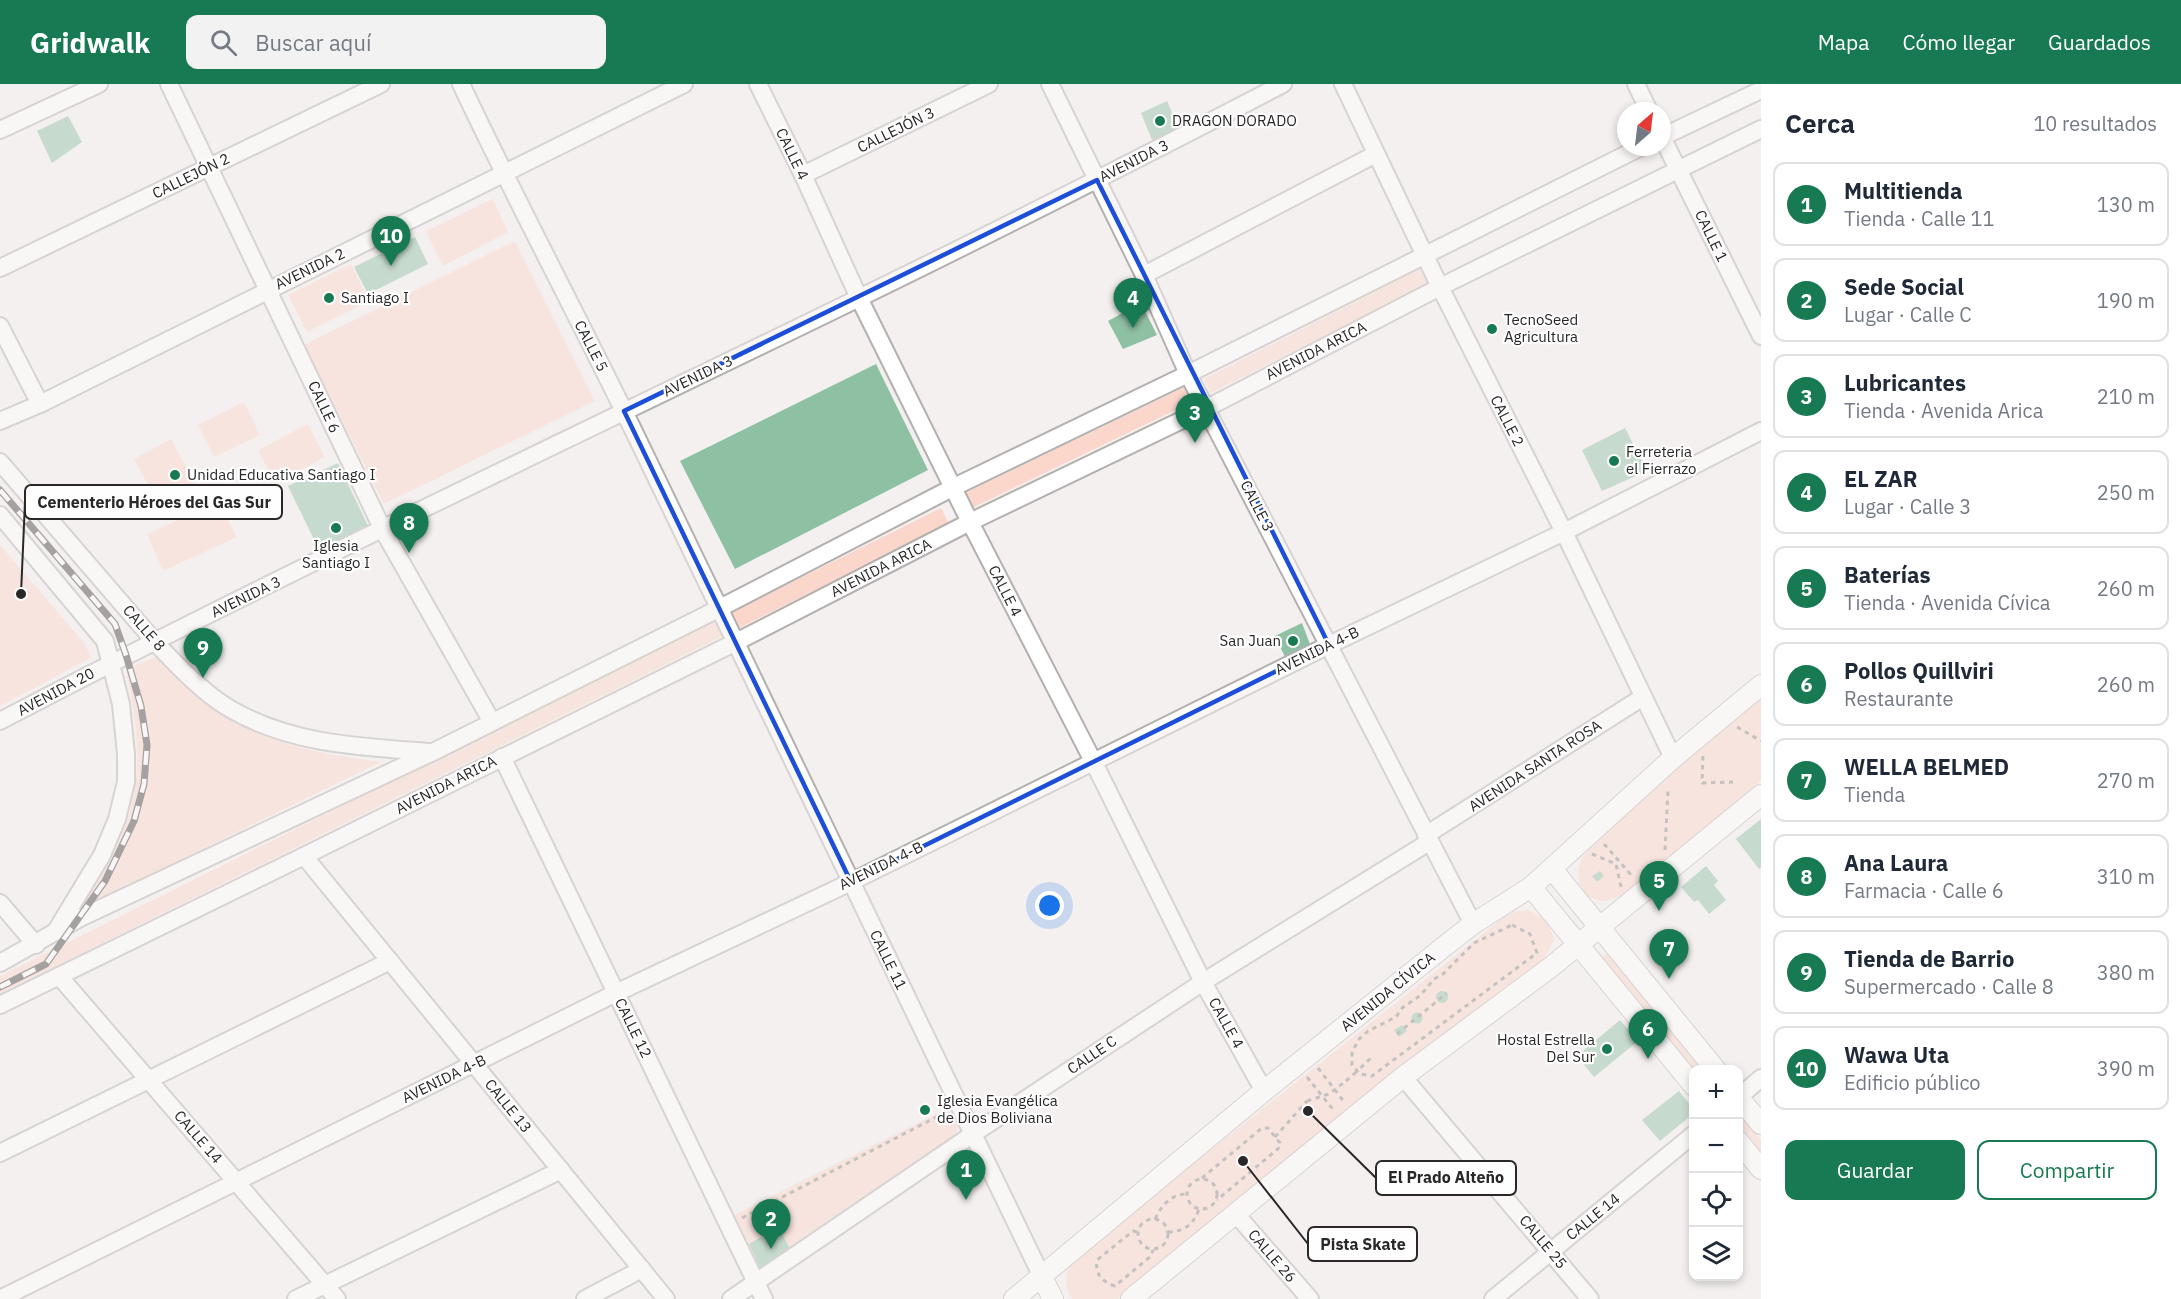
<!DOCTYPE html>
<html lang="es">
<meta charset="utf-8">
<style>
:root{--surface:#fff;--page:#f2f2f3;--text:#1f2937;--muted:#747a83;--line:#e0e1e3;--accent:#187a52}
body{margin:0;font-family:"IBM Plex Sans",sans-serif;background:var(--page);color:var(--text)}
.controls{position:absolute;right:18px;bottom:18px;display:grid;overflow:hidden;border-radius:12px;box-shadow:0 3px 9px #0003}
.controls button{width:54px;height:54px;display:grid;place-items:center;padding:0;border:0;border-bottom:2px solid var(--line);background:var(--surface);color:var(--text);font:30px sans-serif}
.compass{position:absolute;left:1617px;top:18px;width:54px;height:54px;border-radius:50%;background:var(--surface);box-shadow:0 3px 9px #0003;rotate:28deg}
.you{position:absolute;left:1050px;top:822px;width:21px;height:21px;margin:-15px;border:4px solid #fff;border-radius:50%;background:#1a73e8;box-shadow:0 0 0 9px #1a73e833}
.badge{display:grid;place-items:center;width:39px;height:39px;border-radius:50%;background:var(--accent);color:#fff;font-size:20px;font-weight:700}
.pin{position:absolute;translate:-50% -50px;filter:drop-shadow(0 2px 3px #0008)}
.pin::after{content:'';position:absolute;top:32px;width:21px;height:18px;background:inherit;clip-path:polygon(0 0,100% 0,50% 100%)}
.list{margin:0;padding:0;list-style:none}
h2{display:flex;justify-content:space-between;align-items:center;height:78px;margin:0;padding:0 24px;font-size:26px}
h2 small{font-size:20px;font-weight:400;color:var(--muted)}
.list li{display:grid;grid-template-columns:39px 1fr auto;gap:18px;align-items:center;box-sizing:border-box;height:84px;margin:0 12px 12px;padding:0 12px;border:2px solid var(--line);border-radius:12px}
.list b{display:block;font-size:22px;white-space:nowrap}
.list p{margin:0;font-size:20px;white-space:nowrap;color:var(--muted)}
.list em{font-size:20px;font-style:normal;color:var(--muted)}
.actions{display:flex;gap:12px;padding:18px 24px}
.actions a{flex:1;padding:14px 0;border:2px solid var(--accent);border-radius:12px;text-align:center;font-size:21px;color:var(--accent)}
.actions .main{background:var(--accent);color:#fff}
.icon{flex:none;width:33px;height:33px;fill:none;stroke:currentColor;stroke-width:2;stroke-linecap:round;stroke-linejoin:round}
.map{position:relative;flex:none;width:1761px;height:1215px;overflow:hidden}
header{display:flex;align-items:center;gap:36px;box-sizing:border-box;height:84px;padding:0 30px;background:var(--accent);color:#fff}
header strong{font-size:28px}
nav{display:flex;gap:33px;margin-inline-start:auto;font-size:21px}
.search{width:420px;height:54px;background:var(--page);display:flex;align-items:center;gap:15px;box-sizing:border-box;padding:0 21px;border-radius:12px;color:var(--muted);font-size:22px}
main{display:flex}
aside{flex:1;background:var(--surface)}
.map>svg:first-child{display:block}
.green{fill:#fbd6cb}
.building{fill:#8ec0a4}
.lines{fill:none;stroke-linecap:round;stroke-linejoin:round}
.minor-casing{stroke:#b3b0af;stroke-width:20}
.major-casing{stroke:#b3b0af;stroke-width:22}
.path{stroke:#8b8887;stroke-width:3;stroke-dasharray:4.5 4.5;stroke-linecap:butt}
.minor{stroke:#fff;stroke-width:16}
.major{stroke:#fff;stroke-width:20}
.rail-casing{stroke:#444141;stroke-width:7}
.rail{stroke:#fffefe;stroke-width:4.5;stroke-dasharray:14;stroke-linecap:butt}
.path-bridge{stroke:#8b8887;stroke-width:3;stroke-dasharray:4.5 4.5;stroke-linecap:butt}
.marked{fill:none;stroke:#1d4ed8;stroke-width:4.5;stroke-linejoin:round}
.poi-dot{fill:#187a52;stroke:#fffefe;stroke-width:2}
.labels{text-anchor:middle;stroke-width:4.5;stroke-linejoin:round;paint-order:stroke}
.poi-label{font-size:15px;fill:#292727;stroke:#fffefe;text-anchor:start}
.street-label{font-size:15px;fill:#292727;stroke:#fffefe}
.leader{fill:none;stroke:#292727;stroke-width:2}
.callout-dot{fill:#292727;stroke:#fffefe;stroke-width:2}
.callout{fill:#fffefe;stroke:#292727;stroke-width:2}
.callout-label{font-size:16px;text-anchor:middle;font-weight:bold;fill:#292727}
</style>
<header>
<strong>Gridwalk</strong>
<div class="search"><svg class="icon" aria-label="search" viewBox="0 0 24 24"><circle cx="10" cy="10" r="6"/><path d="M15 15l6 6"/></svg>Buscar aquí</div>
<nav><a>Mapa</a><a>Cómo llegar</a><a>Guardados</a></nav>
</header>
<main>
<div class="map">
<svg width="1761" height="1215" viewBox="0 0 1761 1215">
<rect width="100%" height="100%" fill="#f4f0ef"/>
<g class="green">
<polygon points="493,115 508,148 443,182 426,147"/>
<polygon points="515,157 595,317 384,420 304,261"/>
<polygon points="351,180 369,217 307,248 288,211"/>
<polygon points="1420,185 1427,200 1211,309 1204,295"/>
<polygon points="1189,301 1196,316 970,425 963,410"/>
<polygon points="244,318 260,351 214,373 198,341"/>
<polygon points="308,340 325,373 275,399 258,366"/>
<polygon points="171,355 204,416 167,436 134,375"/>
<polygon points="219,417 237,453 163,487 147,450"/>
<polygon points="941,424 949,440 0,910 0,892"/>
<polygon points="0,461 85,560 91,574 0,622"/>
<path d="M156,573C186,602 217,630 256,648C292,665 342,673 381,678L81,824C93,805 107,785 116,765C146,700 139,652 126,585Z"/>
<path d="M1761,611V697L1621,812C1615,814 1608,817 1603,817C1578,815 1573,788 1584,771L1696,662Z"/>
<path d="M1528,826C1543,832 1550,840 1554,856L1543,877L1118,1215H1072C1063,1201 1065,1191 1072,1176L1504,833L1517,827Z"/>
<polygon points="1607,869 1609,869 1704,985 1693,986 1604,876 1603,872"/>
<polygon points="952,1022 959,1041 956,1048 950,1054 761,1182 734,1131"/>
<polygon points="1738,1033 1744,1034 1761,1056 1761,1070 1739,1042"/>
</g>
<g class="building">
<polygon points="1167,17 1179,45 1152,56 1141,29"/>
<polygon points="68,32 82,58 52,79 37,47"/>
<polygon points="415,153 428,180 368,210 354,183"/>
<polygon points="1141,219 1157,251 1123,265 1108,237"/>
<polygon points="876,280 928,386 735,485 680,377"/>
<polygon points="1625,344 1647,387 1602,407 1582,366"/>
<polygon points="338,379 369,444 320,468 288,402"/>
<polygon points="1302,539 1311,563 1285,573 1275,552"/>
<polygon points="1761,735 1761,784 1759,785 1736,755"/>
<polygon points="1706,782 1718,797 1714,801 1726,816 1709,830 1698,816 1694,818 1681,803"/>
<polygon points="1600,787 1604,792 1597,798 1592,792"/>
<circle cx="1442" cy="913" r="6"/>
<circle cx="1417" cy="934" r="5.5"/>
<polygon points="1620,936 1638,957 1594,993 1577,972"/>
<polygon points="1402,941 1407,947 1399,953 1394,946"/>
<polygon points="1679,1007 1694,1026 1694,1029 1660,1057 1642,1036"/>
<polygon points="778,1143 793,1170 763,1190 749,1160"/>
</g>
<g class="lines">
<defs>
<g id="minor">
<polyline points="169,0 383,446 492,638"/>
<path d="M461,0C518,121 581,238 639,358C775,636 907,915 1042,1193"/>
<polyline points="758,0 803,91 859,214 970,438 1093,677 1203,898 1264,1007"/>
<polyline points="1050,0 1144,191 1188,290 1473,840"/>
<polyline points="1343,0 1440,203 1564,448 1673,674"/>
<polyline points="1636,0 1649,27"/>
<polyline points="0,46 99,0"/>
<polyline points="1662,53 1761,252"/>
<polyline points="1662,53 1761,6"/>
<polyline points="803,91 989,0"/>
<polyline points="0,184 381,0"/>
<polyline points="1144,191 1376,70"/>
<polyline points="0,242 40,320"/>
<polyline points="0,337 40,320 684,0"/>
<path d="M0,378L155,558C176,580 201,607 227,623C290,661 361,663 432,668"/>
<polyline points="0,431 105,557 121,620 126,670 126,698 117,735 102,771 56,847"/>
<path d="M0,637C283,489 572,354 859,214C1001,145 1142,73 1283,0"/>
<polyline points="502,673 764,1215"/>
<polyline points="1426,751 1643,613"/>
<polyline points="304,772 666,1215"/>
<polyline points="0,819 36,861"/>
<polyline points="0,879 80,834 433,668 720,524 952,404 1188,290 1641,63"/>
<polyline points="59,892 337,1215"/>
<polyline points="0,921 304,772 736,558 970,438 1207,324 1440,203 1761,45"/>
<polyline points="1403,993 1590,1215"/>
<polyline points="1739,1013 1761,994"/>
<polyline points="0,1069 390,877"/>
<polyline points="1235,1129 1310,1215"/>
<polyline points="0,1215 616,909 851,798 1329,561 1564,448 1761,347"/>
<polyline points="296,1215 561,1086"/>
<polyline points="585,1215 642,1185"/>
<polyline points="731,1215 973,1050 1203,898 1429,758"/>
<polyline points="1493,1215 1694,1050"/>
</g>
<g id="major">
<polyline points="1552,785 1716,986"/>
<polyline points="1531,803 1694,1002"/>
<polyline points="1738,1013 1761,1040"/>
<polyline points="1738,1057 1761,1085"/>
<polyline points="1042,1193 1053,1215"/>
<polyline points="1014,1215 1264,1007 1441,865 1473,840 1531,803 1673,674 1761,601"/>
<polyline points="1131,1215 1403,993 1551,883 1761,711"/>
</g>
</defs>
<use href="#minor" class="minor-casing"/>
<use href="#major" class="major-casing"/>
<g class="path">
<polyline points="1737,643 1761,657"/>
<polyline points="1703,672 1702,699 1733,698"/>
<polyline points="1604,760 1633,793"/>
<polyline points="1665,766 1668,706"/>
<polyline points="1592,770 1616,780 1621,803"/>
<polygon points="1512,841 1530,850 1537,869 1372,992 1360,990 1352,981 1352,969 1358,956 1368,947 1396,933 1402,924 1421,911 1434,895 1443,890 1474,859"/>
<polyline points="1397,950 1447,909"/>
<polyline points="1318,984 1345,1019"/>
<polyline points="1307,993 1335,1028"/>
<polyline points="1346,997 1354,990"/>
<polyline points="1275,1053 1307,1017"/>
<polyline points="1202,1094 1262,1044 1268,1044 1280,1059 1280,1063 1217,1116"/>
<circle cx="1202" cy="1110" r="15"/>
<polyline points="742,1134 946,1028"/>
<circle cx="1153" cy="1150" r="15"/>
<path d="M1155,1135C1162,1121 1170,1111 1186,1110"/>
<path d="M1137,1148L1133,1147L1097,1176C1095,1190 1101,1197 1115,1202L1151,1172L1153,1166"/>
<path d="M1168,1148C1184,1148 1194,1140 1199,1125"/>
</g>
<use href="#minor" class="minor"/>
<use href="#major" class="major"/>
<defs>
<polyline id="rail" points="0,406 115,540 126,571 141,622 147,661 144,700 134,737 105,797 46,880 0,903"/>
</defs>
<use href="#rail" class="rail-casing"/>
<use href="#rail" class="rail"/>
<g class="path-bridge">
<polyline points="1354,990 1372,973"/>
<polyline points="1307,1017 1329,1010 1346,997"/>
</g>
</g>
<path d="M0 0H1761V1215H0ZM1097,96L1329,561L851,798L624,327Z" fill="#f4f0ef" fill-opacity=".55" fill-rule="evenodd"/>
<path class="marked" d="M1097,96L1329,561L851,798L624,327Z"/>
<g class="poi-dot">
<circle cx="1160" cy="37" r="6"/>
<circle cx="329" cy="214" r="6"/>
<circle cx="1492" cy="245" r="6"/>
<circle cx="1614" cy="377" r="6"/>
<circle cx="175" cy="391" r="6"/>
<circle cx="336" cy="444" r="6"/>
<circle cx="1293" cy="557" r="6"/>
<circle cx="1607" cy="965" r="6"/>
<circle cx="925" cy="1026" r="6"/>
</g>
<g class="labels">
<g class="poi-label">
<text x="1172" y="42">DRAGON DORADO</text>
<text x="341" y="219">Santiago I</text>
<text x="1504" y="241">TecnoSeed<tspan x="1504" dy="17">Agricultura</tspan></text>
<text x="1626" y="373">Ferreteria<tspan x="1626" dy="17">el Fierrazo</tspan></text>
<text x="187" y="396">Unidad Educativa Santiago I</text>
<text x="336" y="467" text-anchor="middle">Iglesia<tspan x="336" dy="17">Santiago I</tspan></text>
<text x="1281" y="562" text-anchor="end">San Juan</text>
<text x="1595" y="961" text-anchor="end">Hostal Estrella<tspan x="1595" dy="17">Del Sur</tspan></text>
<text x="937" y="1022">Iglesia Evangélica<tspan x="937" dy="17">de Dios Boliviana</tspan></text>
</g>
<g class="street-label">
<text transform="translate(896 46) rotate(-26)" y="5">CALLEJÓN 3</text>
<text transform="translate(792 70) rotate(64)" y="5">CALLE 4</text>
<text transform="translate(1134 77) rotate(-27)" y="5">AVENIDA 3</text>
<text transform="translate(191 92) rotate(-26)" y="5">CALLEJÓN 2</text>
<text transform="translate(1711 152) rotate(64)" y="5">CALLE 1</text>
<text transform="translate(310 185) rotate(-26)" y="5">AVENIDA 2</text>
<text transform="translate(591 262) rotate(63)" y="5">CALLE 5</text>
<text transform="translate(1316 267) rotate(-27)" y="5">AVENIDA ARICA</text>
<text transform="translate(698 292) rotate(-26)" y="5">AVENIDA 3</text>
<text transform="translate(324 323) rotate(65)" y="5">CALLE 6</text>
<text transform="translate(1507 337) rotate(63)" y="5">CALLE 2</text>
<text transform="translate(1257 422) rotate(63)" y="5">CALLE 3</text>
<text transform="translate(881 484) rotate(-27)" y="5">AVENIDA ARICA</text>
<text transform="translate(1005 507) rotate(63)" y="5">CALLE 4</text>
<text transform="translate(246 513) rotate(-26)" y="5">AVENIDA 3</text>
<text transform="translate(144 544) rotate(49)" y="5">CALLE 8</text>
<text transform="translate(1317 567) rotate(-26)" y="5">AVENIDA 4-B</text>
<text transform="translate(56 608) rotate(-28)" y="5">AVENIDA 20</text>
<text transform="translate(1535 682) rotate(-33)" y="5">AVENIDA SANTA ROSA</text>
<text transform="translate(446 701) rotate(-27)" y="5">AVENIDA ARICA</text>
<text transform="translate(881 782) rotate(-26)" y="5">AVENIDA 4-B</text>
<text transform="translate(888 876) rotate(64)" y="5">CALLE 11</text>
<text transform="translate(1388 908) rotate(-39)" y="5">AVENIDA CÍVICA</text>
<text transform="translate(1226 939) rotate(61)" y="5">CALLE 4</text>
<text transform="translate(633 944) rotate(64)" y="5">CALLE 12</text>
<text transform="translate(1092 971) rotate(-34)" y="5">CALLE C</text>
<text transform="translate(444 995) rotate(-26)" y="5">AVENIDA 4-B</text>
<text transform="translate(508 1022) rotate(51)" y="5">CALLE 13</text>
<text transform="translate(198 1053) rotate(49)" y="5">CALLE 14</text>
<text transform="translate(1593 1133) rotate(-39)" y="5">CALLE 14</text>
<text transform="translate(1543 1158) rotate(50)" y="5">CALLE 25</text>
<text transform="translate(1272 1172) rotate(49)" y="5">CALLE 26</text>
</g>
</g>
<path class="leader" d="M21 510L25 418M1308 1027L1376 1094M1243 1077L1308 1160"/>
<g class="callout-dot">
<circle cx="21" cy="510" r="6"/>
<circle cx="1308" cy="1027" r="6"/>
<circle cx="1243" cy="1077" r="6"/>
</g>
<g class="callout">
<rect x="25" y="401" width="257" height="34" rx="6"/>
<rect x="1376" y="1077" width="140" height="34" rx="6"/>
<rect x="1308" y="1143" width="109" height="34" rx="6"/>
</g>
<g class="callout-label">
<text x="154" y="424">Cementerio Héroes del Gas Sur</text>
<text x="1446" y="1099">El Prado Alteño</text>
<text x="1363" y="1166">Pista Skate</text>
</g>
</svg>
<div class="controls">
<button>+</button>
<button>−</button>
<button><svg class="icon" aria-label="locate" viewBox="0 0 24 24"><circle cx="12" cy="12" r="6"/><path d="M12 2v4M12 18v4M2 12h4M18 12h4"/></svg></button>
<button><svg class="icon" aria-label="layers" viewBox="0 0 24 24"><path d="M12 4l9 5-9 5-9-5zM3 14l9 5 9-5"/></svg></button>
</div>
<svg class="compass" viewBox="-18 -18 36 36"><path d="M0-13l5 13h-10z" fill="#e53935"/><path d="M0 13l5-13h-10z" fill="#747a83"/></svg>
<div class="you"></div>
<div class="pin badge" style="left:966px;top:1116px">1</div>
<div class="pin badge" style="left:771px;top:1165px">2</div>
<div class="pin badge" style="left:1195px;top:359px">3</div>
<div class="pin badge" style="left:1133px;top:244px">4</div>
<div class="pin badge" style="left:1659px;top:827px">5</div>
<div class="pin badge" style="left:1648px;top:975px">6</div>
<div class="pin badge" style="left:1669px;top:895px">7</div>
<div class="pin badge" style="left:409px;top:469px">8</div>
<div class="pin badge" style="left:203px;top:594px">9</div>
<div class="pin badge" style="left:391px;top:182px">10</div>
</div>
<aside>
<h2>Cerca<small>10 resultados</small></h2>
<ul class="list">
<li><span class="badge">1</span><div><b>Multitienda</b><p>Tienda · Calle 11</p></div><em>130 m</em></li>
<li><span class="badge">2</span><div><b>Sede Social</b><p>Lugar · Calle C</p></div><em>190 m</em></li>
<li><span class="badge">3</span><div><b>Lubricantes</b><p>Tienda · Avenida Arica</p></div><em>210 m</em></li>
<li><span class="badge">4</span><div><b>EL ZAR</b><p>Lugar · Calle 3</p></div><em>250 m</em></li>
<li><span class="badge">5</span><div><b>Baterías</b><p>Tienda · Avenida Cívica</p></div><em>260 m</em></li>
<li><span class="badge">6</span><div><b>Pollos Quillviri</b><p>Restaurante</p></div><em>260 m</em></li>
<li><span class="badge">7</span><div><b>WELLA BELMED</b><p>Tienda</p></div><em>270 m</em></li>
<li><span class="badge">8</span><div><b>Ana Laura</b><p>Farmacia · Calle 6</p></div><em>310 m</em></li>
<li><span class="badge">9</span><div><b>Tienda de Barrio</b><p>Supermercado · Calle 8</p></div><em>380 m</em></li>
<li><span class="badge">10</span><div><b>Wawa Uta</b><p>Edificio público</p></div><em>390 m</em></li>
</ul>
<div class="actions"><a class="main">Guardar</a><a>Compartir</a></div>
</aside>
</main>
